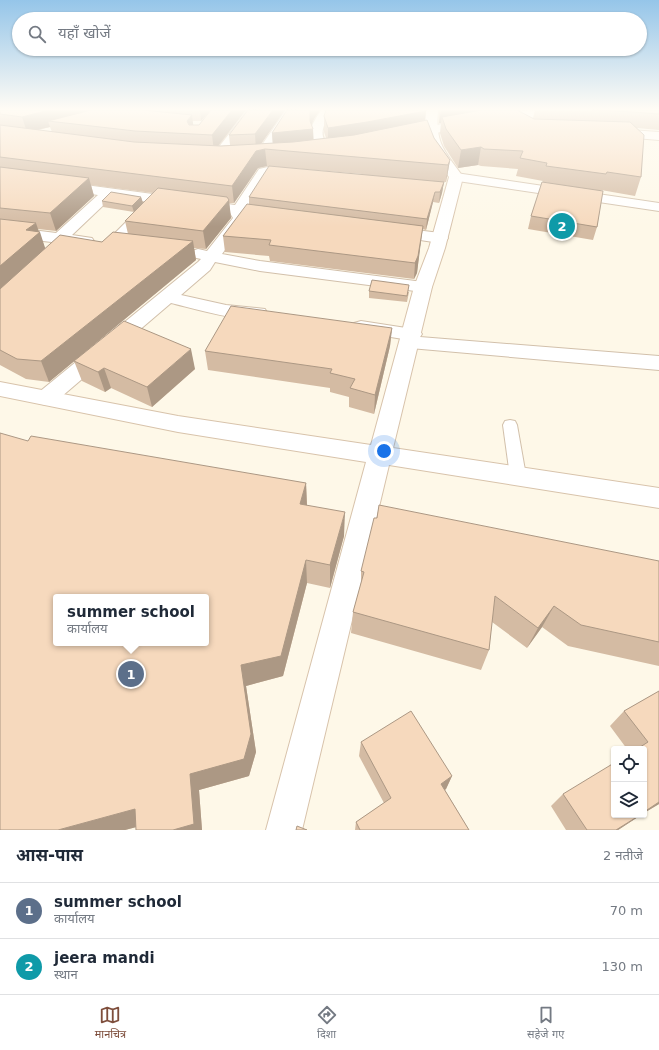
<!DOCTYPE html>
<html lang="hi">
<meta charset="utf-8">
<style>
:root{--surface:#fff;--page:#f6f6f7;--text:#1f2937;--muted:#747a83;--line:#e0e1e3;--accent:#7e4e3c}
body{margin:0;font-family:"DejaVu Sans","Noto Sans Devanagari",sans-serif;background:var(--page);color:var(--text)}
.controls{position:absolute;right:12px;bottom:12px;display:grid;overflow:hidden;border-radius:4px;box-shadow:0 1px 3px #0004}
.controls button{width:36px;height:36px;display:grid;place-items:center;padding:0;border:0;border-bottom:1px solid var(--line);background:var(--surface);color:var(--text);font:20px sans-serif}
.you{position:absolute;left:384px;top:451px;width:14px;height:14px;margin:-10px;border:3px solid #fff;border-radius:50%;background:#1a73e8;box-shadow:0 0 0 6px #1a73e833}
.badge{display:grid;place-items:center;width:26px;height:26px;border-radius:50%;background:var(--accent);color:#fff;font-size:13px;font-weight:700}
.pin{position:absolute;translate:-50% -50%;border:2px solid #fff;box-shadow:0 1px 4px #0006}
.popup{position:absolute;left:53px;top:594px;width:156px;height:52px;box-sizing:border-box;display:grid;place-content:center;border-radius:4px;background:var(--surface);filter:drop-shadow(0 1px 3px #0005);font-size:13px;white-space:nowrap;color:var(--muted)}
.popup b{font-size:15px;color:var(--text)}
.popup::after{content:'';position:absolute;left:50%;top:100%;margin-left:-8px;border:8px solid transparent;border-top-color:var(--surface)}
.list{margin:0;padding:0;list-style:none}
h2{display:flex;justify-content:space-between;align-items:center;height:52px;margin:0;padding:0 16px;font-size:17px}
h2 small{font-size:13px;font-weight:400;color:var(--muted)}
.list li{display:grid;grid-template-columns:26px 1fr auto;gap:12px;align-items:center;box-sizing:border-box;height:56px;padding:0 16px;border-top:1px solid var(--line)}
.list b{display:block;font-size:15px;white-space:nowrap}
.list p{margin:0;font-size:13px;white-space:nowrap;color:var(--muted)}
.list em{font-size:13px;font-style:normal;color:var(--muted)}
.icon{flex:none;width:22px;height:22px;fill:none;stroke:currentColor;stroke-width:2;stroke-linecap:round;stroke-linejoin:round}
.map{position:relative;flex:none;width:659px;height:830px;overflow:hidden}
.search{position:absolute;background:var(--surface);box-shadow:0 1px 3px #0004;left:12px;right:12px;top:12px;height:44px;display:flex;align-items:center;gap:10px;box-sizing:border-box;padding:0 14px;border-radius:22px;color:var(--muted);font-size:15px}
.sheet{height:164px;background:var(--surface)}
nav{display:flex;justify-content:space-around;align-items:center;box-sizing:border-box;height:56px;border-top:1px solid var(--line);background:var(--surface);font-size:11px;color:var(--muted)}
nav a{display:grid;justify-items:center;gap:2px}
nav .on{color:var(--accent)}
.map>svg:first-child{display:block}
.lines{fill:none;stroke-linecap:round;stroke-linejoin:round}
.lane-casing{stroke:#d2c0ab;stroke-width:2}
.street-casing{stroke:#d2c0ab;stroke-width:2}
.secondary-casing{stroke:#d8c3ab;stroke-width:2}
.lane{fill:#fff;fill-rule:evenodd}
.street{fill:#fff;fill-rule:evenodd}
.secondary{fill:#fff;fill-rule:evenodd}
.wall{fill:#d4bba3;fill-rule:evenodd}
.shaded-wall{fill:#ac9884}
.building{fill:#f6d9bd;stroke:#ac9884;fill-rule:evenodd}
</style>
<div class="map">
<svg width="659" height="830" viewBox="0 0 659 830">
<rect width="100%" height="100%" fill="#fef8e8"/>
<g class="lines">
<defs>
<polygon id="lane" points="510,420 515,421 517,425 526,476 523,480 518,482 513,480 510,476 503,425 505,421"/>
<g id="street">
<polygon points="248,110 259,110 224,159 214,159 213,156 214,153"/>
<polygon points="286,110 297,110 266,158 256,158 255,155"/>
<path d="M321,110L332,111C322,128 318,133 330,150L328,153H320C306,134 309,129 321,110Z"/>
<polygon points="529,110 538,111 540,113 529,125 540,127 542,130 540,133 536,134 517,128 515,126 522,118 430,134 409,139 405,138 403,135 405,132 430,126"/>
<polygon points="615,129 659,132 659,140 611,136 609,133 611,130"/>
<path d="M272,166L300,170L302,173L300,176L295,177L269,175L247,209L257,211L259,214L257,217L248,218L222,254L260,261L423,282L429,283L432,287L429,291L423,292L260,271L215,262L210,270L181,295L226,305L265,309L267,313L265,317C240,323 196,309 171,303L54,403L46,405L38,403L35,398L38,393L198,262L201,259L192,257L190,254L192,251L198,249L207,251L233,218L230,213L112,197L72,235L92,238L94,241L92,244L86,246L0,236V226L56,233L98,195L58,189L56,186L58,183L63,182L235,205L259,169Z"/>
<polygon points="456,173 659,203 659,211 451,180 449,177 451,174"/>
<polygon points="148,204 153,205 155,208 153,211 119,247 113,249 107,247 105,244 107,241 143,205"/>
<polygon points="392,227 440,233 446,235 448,238 446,241 440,243 387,235 384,232 387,229"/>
<polygon points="361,321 419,330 422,334 420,337 659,356 659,370 410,348 403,346 400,342 403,339 354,331 352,327 354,323"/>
</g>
<path id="secondary" d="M426,110H438C435,145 445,151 463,177L445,248L432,287L393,448L659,488V508L389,465L302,830H266L366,462L178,432L0,396V382L178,416L371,445L414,287L429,248L449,177C432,154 423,141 426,110Z"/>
</defs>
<use href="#lane" class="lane-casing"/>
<use href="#street" class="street-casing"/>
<use href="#secondary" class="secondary-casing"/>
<use href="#lane" class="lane"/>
<use href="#street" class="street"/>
<use href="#secondary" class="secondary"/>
</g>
<g class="wall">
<path d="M0,110H211L201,121H192L193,125H199L246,110L219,146L230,145L229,135L248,110H285L261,144L273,143L272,133L287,110H320L314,119L311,125L313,140L326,138L324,132V116L426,111L425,121L434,138L450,160L447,177L446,182H444L442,193L439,203L433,202L426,230L422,229L417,273L414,279L270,261L269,256L225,252L223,236L249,204V197L362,174L267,166L258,168L234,203H229L231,218L206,249L194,248L196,260L49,382L26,379L0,365ZM50,127L52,132L38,130ZM91,185L153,193L143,203L141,197L102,201L103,207L134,212L125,221L128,234L102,242L45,248L38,229L56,231L94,196Z"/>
<polygon points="439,110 520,110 520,112 533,118 535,110 659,110 659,130 637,128 641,177 635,196 601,190 597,227 593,240 528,229 531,216 543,181 516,176 518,169 481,166 478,165 458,168 444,146 440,133 441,123 439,123"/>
<polygon points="369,291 409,292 407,302 369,298"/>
<polygon points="392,328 390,346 374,414 349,407 349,397 330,392 330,388 208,370 205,351"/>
<polygon points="74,361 195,369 152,407 111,388 105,392 82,381"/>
<polygon points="28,441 306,483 307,505 344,536 330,588 307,583 283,676 246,686 256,752 249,776 199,790 202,830 136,830 136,827 125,830 0,830"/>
<polygon points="659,561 659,666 568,646 542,627 527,648 492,622 489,650 481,670 351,633 353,612 361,584 361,571"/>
<polygon points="659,691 659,804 644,813 644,749 627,749 610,726 624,711"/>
<polygon points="361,742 452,776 446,789 445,790 469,830 355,830 356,822 384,803 359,756"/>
<polygon points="563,794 641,815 618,830 566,830 551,806"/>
</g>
<g class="shaded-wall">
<polygon points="49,110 118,110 48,121 50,127 27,132 22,117"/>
<polygon points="200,110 211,110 201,121"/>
<polygon points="232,110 246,110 214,151 212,135"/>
<polygon points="273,110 285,110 256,151 255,134"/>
<polygon points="311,110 320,110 314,119 310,128 313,129 314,146 273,149 272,133"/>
<polygon points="441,110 520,110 518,120 442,117 441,123 439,123"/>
<polygon points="426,111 424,126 328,144 328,128"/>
<polygon points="192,115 194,131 187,121"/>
<polygon points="481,147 478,165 458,168 461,150"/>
<polygon points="265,149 267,166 258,168 234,203 232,186 256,151"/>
<polygon points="450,160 447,177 446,182 448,165"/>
<polygon points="89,178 94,196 56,231 50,213"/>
<polygon points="444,182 442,193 439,203 440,192"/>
<polygon points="435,192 433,202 426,230 427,219"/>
<polygon points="141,197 143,203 134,212 132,206"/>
<polygon points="229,200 231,218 206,249 203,231"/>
<polygon points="36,223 39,232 40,232 46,251 0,293 0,266 26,230"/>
<polygon points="423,226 417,273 414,279 415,263"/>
<polygon points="193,241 196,260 49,382 41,361"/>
<polygon points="392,328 390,346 374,414 375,395"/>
<polygon points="191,349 195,369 152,407 147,387"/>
<polygon points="104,368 111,388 105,392 98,372"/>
<polygon points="306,483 307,507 300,504"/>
<polygon points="345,512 344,536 330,588 330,565"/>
<polygon points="306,560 307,583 283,676 246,686 256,752 249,776 199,790 202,830 173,830 190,774 241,665"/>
<polygon points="554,606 542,627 527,648 538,628"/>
<polygon points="452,776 446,789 435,797 441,784"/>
<polygon points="659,802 659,804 644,813 644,812"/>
<polygon points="135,809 148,824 125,830 58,830"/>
<polygon points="640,815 641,815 618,830 616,830"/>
</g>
<g class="building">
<polygon points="2,110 49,110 22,117 0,114 0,111"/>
<polygon points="91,110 143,110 192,115 187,121 189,125 199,125 211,110 232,110 212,135 135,131 48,121"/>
<polygon points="248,110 273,110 255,134 229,135"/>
<polygon points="287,110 311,110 310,112 310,121 313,129 272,133"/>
<polygon points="326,110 426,110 426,111 367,122 328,128 324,116"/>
<polygon points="481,110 517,110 534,119 630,122 644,135 641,177 607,172 606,174 546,166 547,163 520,158 523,151 484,149 481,147 461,150 446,129 442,117"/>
<polygon points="592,110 659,110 659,114 634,112"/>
<polygon points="427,120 434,138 450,160 448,165 265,149 256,151 232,186 0,157 0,125 134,142 221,146 293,142 354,135"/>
<polygon points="269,166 444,182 440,192 435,192 427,219 249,197"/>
<polygon points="0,167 89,178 50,213 0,208"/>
<polygon points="542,182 603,191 597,227 531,216"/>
<polygon points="158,188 227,197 229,200 203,231 125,221"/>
<polygon points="111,192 141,197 132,206 102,201"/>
<polygon points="247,204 423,226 418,256 415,263 269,245 271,240 223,236"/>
<polygon points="0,219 36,223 26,230 40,232 0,266"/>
<polygon points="113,232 193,241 41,361 17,359 0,350 0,289 60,235 102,242"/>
<polygon points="372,280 409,285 407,296 369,291"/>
<polygon points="231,306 392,328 375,395 350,388 355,379 330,373 332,369 205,351"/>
<polygon points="124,321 191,349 147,387 104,368 98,372 74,361"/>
<path d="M0,433L28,441L31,436L306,483L300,504L345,512L330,565L306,560L281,656L241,665L251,734L244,759L190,774L194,824L173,830H136L135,809L58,830H0ZM56,597H206V643H56Z"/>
<polygon points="379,505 659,561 659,642 581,625 554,606 538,628 495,596 489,650 353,612 364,572 361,571 374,518 377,518"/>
<polygon points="659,691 659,802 644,812 644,749 637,749 648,742 624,711"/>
<polygon points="411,711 452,776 441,784 469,830 360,830 356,822 391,798 361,742"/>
<polygon points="614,763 614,815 640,815 616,830 587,830 563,794"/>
<polygon points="297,826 307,830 296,830"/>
</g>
<linearGradient id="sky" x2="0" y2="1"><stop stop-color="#95c5e9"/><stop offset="0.48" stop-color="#fffcf5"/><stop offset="1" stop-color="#fffcf5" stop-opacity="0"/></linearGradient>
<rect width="659" height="227" fill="url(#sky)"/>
</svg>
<div class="controls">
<button><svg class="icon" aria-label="locate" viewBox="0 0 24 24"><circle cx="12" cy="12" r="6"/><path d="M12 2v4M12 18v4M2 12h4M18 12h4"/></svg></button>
<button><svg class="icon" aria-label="layers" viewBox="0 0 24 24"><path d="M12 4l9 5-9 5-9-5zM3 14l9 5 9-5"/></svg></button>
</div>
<div class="you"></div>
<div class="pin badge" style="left:131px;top:674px;background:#5c6f8a">1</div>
<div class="popup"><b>summer school</b>कार्यालय</div>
<div class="pin badge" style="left:562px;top:226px;background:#0f9aa8">2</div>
<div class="search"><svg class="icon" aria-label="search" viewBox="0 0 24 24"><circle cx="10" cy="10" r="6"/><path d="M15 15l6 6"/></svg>यहाँ खोजें</div>
</div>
<section class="sheet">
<h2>आस-पास<small>2 नतीजे</small></h2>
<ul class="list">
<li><span class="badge" style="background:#5c6f8a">1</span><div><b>summer school</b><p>कार्यालय</p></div><em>70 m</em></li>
<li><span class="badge" style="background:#0f9aa8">2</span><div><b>jeera mandi</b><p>स्थान</p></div><em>130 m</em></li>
</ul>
</section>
<nav>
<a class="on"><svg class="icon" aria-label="map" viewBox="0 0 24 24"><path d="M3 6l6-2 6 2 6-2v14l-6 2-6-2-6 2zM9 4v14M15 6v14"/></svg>मानचित्र</a>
<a><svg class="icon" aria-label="directions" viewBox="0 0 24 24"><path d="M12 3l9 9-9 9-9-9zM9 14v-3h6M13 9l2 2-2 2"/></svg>दिशा</a>
<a><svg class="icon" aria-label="saved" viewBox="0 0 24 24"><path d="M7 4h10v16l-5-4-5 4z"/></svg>सहेजे गए</a>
</nav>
